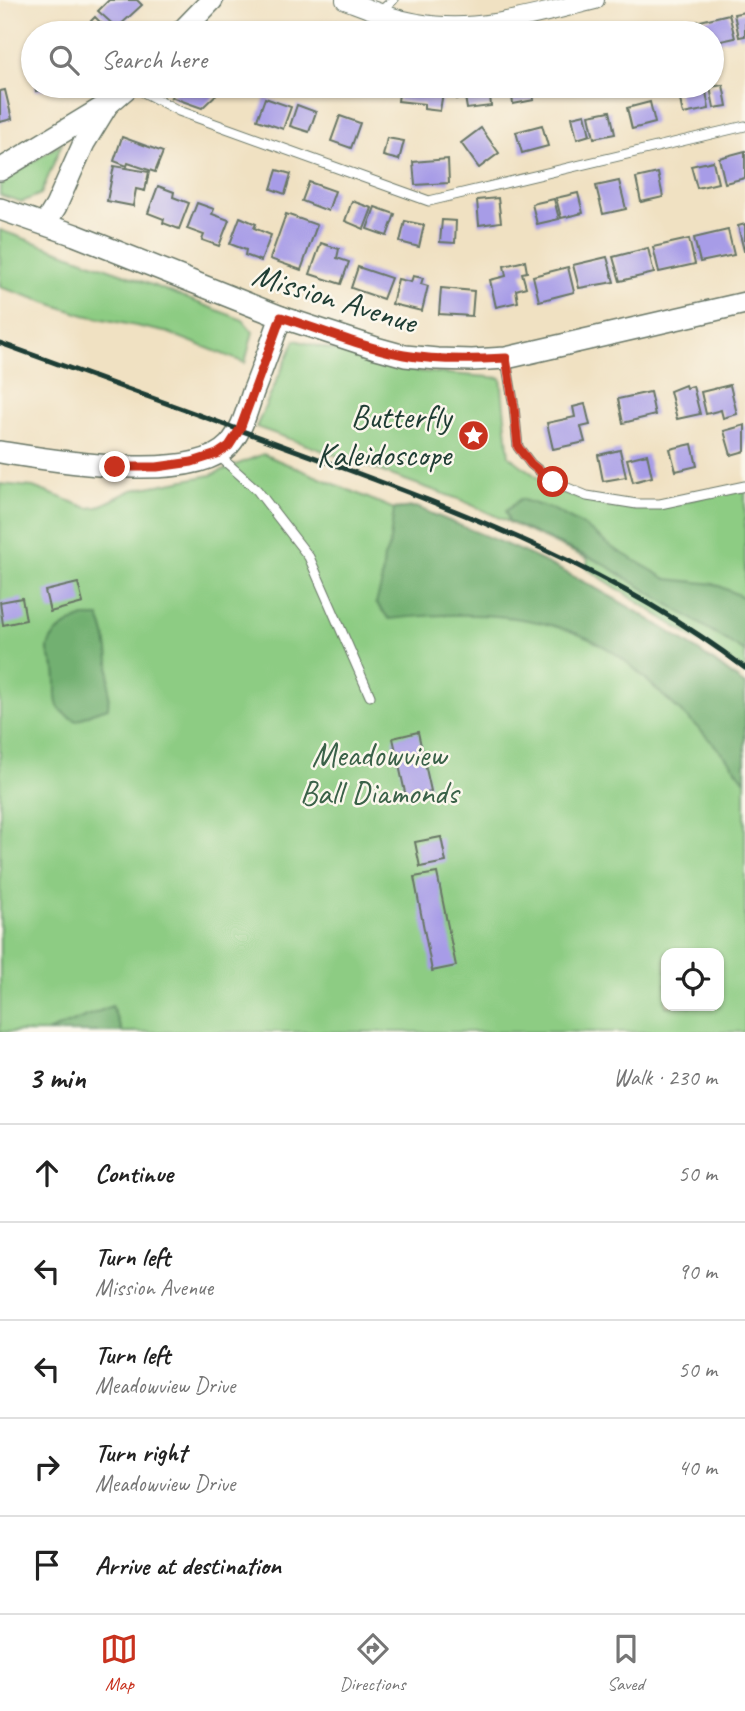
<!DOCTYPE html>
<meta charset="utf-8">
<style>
:root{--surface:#fff;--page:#f2f2f2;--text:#222;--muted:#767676;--line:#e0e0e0;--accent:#c8321e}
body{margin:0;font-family:Caveat,sans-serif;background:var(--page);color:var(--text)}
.controls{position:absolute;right:21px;bottom:21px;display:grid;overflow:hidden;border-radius:14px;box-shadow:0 2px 5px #0004}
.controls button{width:63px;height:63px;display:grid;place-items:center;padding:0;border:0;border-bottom:2px solid var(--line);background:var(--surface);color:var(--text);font:35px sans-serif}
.stop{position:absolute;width:21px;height:21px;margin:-16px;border:5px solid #c8321e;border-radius:50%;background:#fff}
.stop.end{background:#c8321e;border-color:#fff;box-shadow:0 2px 7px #0008}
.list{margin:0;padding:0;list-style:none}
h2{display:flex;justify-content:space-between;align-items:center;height:91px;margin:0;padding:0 28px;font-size:30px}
h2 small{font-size:23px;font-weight:400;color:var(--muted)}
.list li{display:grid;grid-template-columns:46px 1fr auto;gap:21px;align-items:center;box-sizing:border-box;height:98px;padding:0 28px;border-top:2px solid var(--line)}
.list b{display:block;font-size:26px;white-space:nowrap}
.list p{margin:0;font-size:23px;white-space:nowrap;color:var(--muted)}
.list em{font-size:23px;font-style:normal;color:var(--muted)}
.icon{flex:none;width:38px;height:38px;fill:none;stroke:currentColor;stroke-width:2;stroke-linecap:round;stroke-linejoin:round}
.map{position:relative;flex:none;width:745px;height:1032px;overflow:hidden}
.search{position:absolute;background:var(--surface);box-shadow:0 2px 5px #0004;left:21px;right:21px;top:21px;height:77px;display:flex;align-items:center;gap:18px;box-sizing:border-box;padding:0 24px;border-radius:38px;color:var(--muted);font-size:26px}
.sheet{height:581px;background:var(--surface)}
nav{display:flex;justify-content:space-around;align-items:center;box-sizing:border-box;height:98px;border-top:2px solid var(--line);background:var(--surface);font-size:19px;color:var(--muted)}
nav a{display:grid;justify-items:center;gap:4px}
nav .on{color:var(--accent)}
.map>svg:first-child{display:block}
.green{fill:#8dcc83;stroke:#56845c;stroke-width:2;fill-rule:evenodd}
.forest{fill:#72b071;stroke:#487652;stroke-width:2}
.building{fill:#a79ce7}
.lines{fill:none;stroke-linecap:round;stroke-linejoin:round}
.service-casing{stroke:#687666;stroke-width:11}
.minor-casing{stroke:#687666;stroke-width:20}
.tertiary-casing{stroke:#687666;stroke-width:24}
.service{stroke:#fff;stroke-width:9}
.minor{stroke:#fff;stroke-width:18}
.tertiary{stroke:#fff;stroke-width:21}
.rail{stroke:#1f3d34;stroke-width:5}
.route{stroke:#c8321e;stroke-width:9}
.labels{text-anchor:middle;stroke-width:5;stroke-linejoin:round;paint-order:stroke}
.street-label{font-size:33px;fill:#1f3d34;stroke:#fbf7ec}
.poi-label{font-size:33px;fill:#1f3d34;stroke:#fbf7ec;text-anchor:end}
.park-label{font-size:33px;fill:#3a6148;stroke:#fbf7ec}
</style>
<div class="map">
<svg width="745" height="1032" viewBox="0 0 745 1032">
<rect width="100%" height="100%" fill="#fbf7ec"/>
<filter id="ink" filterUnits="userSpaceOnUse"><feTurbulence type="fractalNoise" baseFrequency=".0143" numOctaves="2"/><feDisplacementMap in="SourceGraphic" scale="14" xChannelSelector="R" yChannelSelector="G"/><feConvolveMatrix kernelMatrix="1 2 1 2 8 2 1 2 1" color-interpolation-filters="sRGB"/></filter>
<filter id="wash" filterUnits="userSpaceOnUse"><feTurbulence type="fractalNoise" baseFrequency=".00686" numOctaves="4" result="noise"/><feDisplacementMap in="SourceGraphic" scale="28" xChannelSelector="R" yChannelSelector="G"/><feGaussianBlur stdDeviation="1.57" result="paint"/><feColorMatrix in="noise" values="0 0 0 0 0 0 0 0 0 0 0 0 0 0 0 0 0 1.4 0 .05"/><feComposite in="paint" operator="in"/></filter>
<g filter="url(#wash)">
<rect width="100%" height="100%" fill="#f0e1c2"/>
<g class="green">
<polygon points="62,143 41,194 22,202 0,195 0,182"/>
<polygon points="0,230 126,275 243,320 253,332 245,363 169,333 84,315 0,287"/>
<polygon points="295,340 413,371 501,378 509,456 553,489 608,507 650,509 745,487 745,672 586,568 588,559 461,500 256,427"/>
<path d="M263,454L394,509L416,507L531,556L590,585L715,662L745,685V1032H122L112,1006L47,1032H0V484L33,487L88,508L98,507L132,490L211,475ZM666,953H719V1006H666Z"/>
</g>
<g class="forest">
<polygon points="520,499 554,510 586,527 613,548 667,579 715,584 745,598 745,652 602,563 509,522 506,511"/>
<path d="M416,507C455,524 495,539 534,557C608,592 680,635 745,685V781C723,751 696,725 668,700C651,685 635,667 616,654C551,610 464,611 389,619L376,603L381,586L384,557L389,547L394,509Z"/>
<path d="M84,617H99C112,646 110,678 108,708L92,713L77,721C47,707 59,697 55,670C53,661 45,654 49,644C54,630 71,622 84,617Z"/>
<polygon points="112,1006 122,1032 47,1032"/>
</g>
<g id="blocks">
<g class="building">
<polygon points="109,0 137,0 142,5 117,28 98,11"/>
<polygon points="745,12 745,36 739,37 734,14"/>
<polygon points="729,14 735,38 712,43 712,33 698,33 696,22"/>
<polygon points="95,17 111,33 79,33"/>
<polygon points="688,25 690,33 657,33 657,32"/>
<polygon points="33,54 33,76 32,76 27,55"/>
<polygon points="723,85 727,106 714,108 710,87"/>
<polygon points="35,86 53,86 53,87 36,91"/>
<polygon points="182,86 225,86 202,108 171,97"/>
<polygon points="358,86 391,86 388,95"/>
<polygon points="400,86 444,86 440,111 424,109 424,104 398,101"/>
<polygon points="456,86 489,86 491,106 467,109 465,97 457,99"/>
<polygon points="497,86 531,86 534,100 513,104 511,89 498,91"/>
<polygon points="551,86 562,86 563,91 553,93"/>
<polygon points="697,86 705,86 709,109 683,114 678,90"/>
<polygon points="5,90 12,119 0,122 0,91"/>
<polygon points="265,98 291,107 283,129 257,120"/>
<polygon points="650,102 655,123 632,129 627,108"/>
<polygon points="297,105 316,112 309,132 290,126"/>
<polygon points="610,111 615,134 594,138 589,115"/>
<polygon points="585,114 590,135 577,139 572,117"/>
<polygon points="340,116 360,123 351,148 331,141"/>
<polygon points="542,125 548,146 522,153 516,132"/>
<polygon points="481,128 499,153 479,168 461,143"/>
<polygon points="122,137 163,152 155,172 128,163 127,166 114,161"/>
<polygon points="387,138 404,141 399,160 383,156"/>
<polygon points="745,151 745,178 725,183 719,158"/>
<polygon points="448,159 449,183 415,185 413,162"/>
<polygon points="713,161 718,183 697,188 691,166"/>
<polygon points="114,166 149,172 145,191 136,189 133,206 107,201"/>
<polygon points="277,170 291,174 285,194 271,189"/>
<polygon points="658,173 663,197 641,202 636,178"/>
<polygon points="619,181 626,209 603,214 596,186"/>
<polygon points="309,182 335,191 328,211 302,201"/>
<polygon points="158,186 174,192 173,197 189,203 179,229 163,223 164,219 148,213"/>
<polygon points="578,193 583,213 561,218 556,198"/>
<polygon points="498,198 501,222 479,225 477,200"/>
<polygon points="554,199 559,219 537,224 532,204"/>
<polygon points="352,201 372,208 364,229 345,221"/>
<polygon points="197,203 214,209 212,214 229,220 219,246 202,240 204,235 187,229"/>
<polygon points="375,207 395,214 387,236 367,229"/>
<polygon points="286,214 317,225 301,270 270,259"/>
<polygon points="240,217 256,224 254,228 271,235 261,261 245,255 246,250 230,244"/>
<polygon points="442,220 456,221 455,243 440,242"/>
<polygon points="405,221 424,225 419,247 400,242"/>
<polygon points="745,224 745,251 744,251 738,226"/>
<polygon points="728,230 734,255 700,262 694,238"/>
<polygon points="689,239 695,264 659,272 653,247"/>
<polygon points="321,243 339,249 337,258 349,262 341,284 310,274"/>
<polygon points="648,248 654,273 620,281 613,257"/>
<polygon points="607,257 614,282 579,288 573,265"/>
<polygon points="525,261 527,272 522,273 526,287 516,290 518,302 496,307 490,280 506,276 504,266"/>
<polygon points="358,267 391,278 383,299 351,288"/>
<polygon points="568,267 574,292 539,301 533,276"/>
<polygon points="413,276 423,278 421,284 428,286 422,311 392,304 398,279 411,282"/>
<polygon points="441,288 474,291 472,316 439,314"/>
<polygon points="685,385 686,388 693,386 700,414 677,419 670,391"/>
<polygon points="730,385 737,414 723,418 721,410 706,414 701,392"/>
<polygon points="650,392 655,415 623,423 618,399"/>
<polygon points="585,404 590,425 581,427 585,442 553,449 547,423 575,417 573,407"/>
<polygon points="745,425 745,451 731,455 724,431"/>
<polygon points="692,444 697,466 676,471 670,449"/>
<polygon points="620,450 626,477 603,481 598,455"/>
<polygon points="647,454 652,477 633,482 627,459"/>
<polygon points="78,583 83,603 50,612 45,591"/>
<polygon points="22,598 26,620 3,625 0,602"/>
<polygon points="418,732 431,791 406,797 393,738"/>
<polygon points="441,837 446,862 420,867 415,842"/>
<polygon points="437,873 456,966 432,971 414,877"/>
</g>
</g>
</g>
<g filter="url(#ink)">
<use href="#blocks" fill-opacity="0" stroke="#687666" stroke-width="2"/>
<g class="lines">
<defs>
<g id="service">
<polyline points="379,13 393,0"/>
<polyline points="132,86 179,111 429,201 745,126"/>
<polyline points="506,360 514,407 518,447 531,464 553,482 587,496 637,504 660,504 745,486"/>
<polyline points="217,454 257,490 309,557 370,696"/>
</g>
<path id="minor" d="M345,0C369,9 393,19 418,23C478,34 537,14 595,0"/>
<g id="tertiary">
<polyline points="180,33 212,0"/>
<polyline points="0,170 107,105 129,86"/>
<polyline points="0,209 75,235 281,317 376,348 405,356 437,359 472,360 506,358 745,303"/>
<polyline points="45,224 56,206 84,143 106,107"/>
<path d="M0,452C50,460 192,485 229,445C242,431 247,410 253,392C263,367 272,342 281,317"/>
</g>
</defs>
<use href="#service" class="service-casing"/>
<use href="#minor" class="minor-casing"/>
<use href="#tertiary" class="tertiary-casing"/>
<use href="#service" class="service"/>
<use href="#minor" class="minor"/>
<use href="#tertiary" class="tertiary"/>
<path class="rail" d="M0,343C106,381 213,420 319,459C468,514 617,570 745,668"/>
</g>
</g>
<g class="lines" filter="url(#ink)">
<path class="route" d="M115,467H157L192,462L217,454L229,446L240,429L281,317C321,330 362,347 404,355C437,361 472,360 506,358L514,407L518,447L531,464L553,482"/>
</g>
<defs>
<symbol id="sight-disc" viewBox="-11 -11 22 22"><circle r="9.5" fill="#c8321e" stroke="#fbf7ec"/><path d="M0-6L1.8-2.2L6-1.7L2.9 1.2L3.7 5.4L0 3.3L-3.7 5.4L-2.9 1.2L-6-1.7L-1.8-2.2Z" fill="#fff"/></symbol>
</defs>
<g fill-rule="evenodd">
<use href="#sight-disc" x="456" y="418" width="35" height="35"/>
</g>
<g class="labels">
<g class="street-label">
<text transform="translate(335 297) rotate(17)" y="12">Mission Avenue</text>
</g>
<g class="poi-label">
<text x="451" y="428">Butterfly<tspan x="451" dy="38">Kaleidoscope</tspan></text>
</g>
<g class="park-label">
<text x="379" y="766">Meadowview<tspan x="379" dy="38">Ball Diamonds</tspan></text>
</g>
</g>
</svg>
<div class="controls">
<button><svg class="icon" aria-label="locate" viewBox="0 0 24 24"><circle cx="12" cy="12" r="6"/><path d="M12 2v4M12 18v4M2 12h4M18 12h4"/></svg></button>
</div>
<div class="stop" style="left:553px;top:482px"></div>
<div class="stop end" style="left:115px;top:467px"></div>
<div class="search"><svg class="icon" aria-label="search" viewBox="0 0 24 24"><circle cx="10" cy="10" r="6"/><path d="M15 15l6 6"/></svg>Search here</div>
</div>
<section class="sheet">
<h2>3 min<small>Walk · 230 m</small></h2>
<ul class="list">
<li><svg class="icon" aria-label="ahead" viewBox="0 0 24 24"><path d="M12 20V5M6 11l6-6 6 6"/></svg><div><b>Continue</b></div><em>50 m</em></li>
<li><svg class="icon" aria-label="left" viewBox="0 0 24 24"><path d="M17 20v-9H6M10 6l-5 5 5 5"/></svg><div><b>Turn left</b><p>Mission Avenue</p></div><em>90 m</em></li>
<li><svg class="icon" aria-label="left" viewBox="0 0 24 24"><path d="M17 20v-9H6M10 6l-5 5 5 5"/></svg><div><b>Turn left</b><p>Meadowview Drive</p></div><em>50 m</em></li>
<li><svg class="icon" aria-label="right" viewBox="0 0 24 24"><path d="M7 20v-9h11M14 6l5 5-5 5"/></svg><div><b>Turn right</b><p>Meadowview Drive</p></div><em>40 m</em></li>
<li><svg class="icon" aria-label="arrive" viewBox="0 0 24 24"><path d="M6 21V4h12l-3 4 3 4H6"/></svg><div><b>Arrive at destination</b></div></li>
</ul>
</section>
<nav>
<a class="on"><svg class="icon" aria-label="map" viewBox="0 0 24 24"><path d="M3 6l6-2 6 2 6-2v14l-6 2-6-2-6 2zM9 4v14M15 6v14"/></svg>Map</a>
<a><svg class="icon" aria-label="directions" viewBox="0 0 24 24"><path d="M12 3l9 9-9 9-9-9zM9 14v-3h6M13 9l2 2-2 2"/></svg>Directions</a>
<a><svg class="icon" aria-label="saved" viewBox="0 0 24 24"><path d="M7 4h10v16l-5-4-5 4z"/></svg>Saved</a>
</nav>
